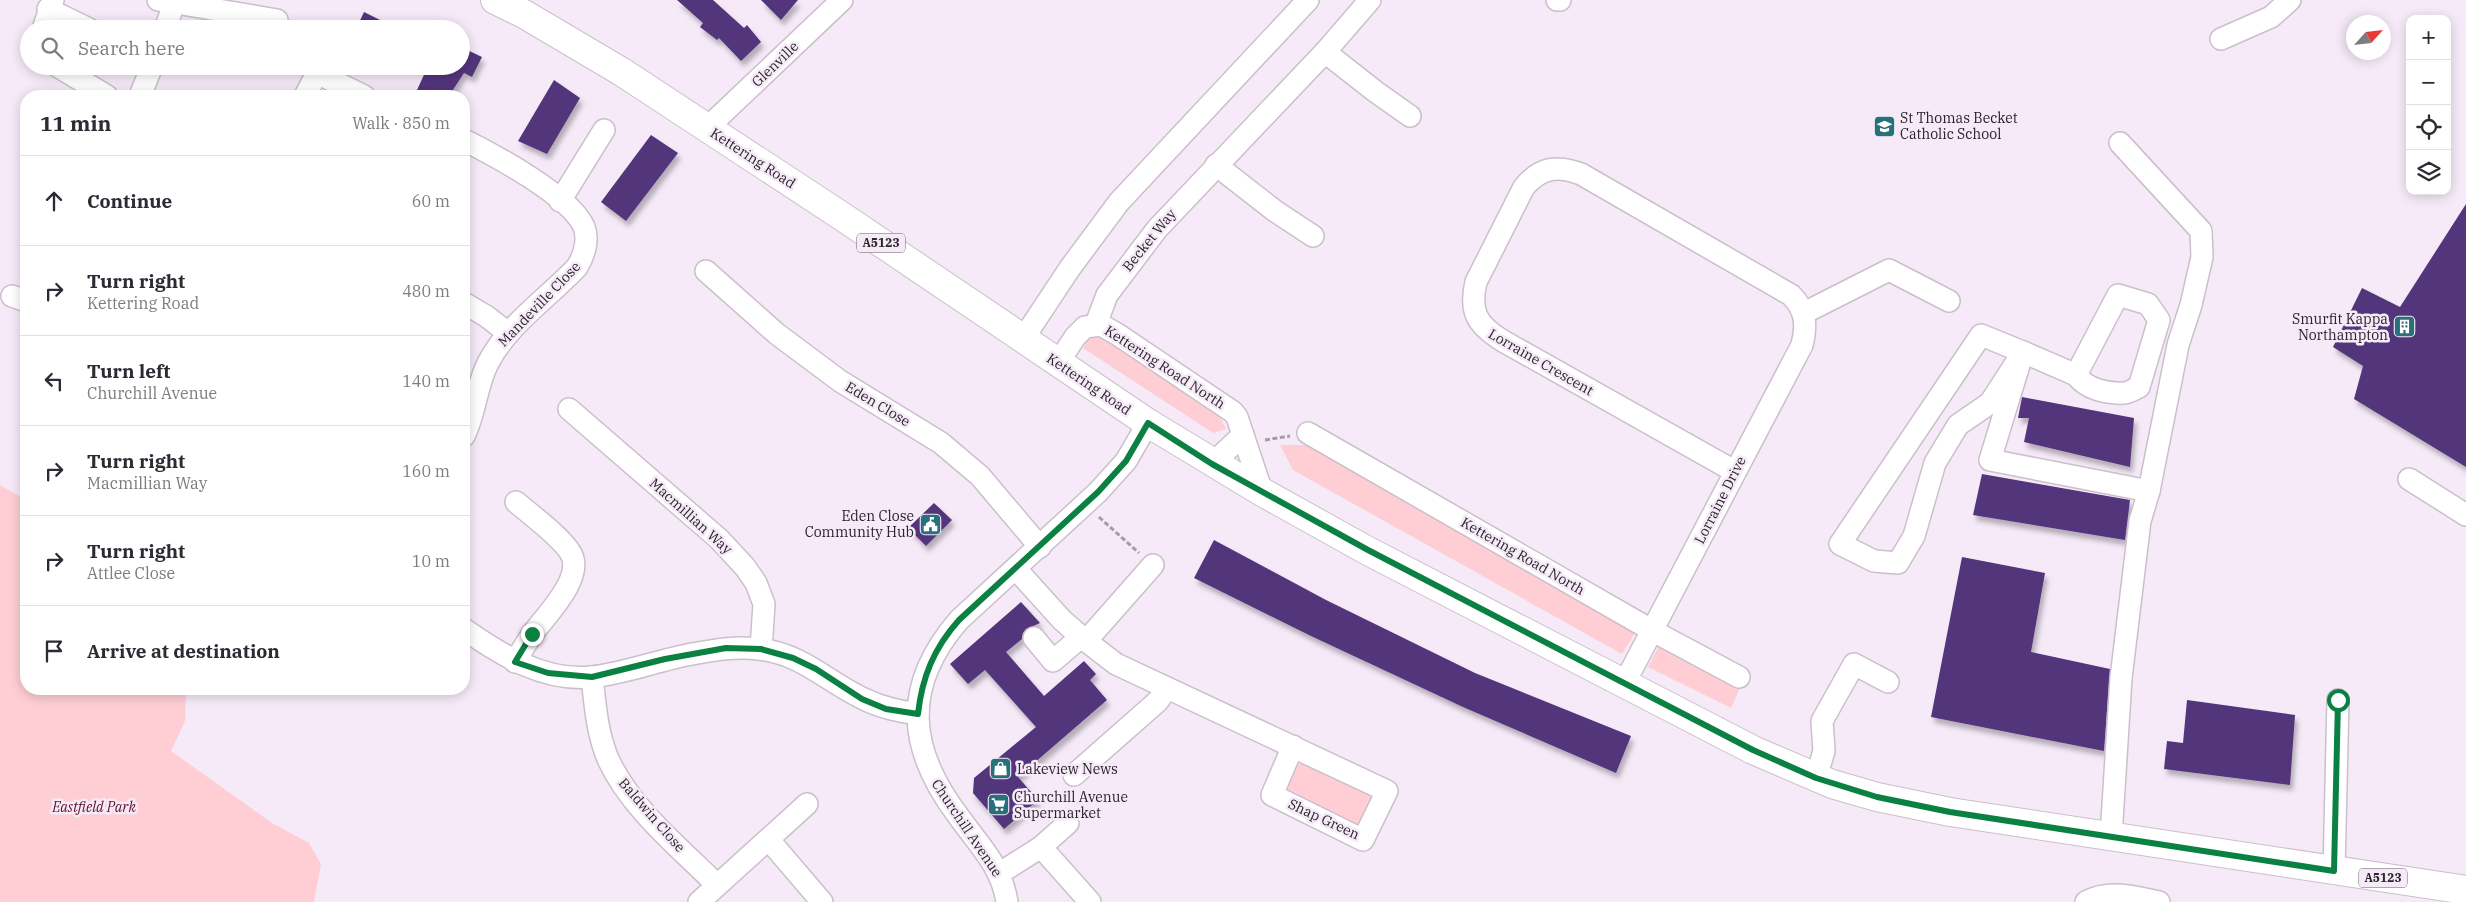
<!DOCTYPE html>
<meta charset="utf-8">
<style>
:root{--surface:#fff;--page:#f7f7f7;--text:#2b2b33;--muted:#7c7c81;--line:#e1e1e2}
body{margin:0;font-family:"IBM Plex Serif",serif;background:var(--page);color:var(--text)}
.controls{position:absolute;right:15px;top:15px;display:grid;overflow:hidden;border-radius:10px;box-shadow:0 2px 12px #0003}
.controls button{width:45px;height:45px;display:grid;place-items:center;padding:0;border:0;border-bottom:1px solid var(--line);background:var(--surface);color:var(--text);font:25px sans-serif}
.compass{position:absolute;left:2346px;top:15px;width:45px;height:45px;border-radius:50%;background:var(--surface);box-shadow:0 2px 12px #0003;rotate:63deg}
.stop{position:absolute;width:15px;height:15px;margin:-11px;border:4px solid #0b8043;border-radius:50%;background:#fff}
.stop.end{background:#0b8043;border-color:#fff;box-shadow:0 1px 5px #0008}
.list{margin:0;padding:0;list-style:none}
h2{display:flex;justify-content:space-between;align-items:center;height:65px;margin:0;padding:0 20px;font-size:21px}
h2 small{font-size:16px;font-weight:400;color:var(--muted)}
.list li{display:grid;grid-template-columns:32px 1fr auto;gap:15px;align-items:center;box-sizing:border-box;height:90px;padding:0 20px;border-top:1px solid var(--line)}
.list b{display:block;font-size:19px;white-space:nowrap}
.list p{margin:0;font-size:16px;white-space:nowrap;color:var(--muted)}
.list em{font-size:16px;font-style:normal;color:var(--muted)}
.icon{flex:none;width:28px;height:28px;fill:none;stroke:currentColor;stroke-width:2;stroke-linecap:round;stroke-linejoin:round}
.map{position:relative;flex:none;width:2466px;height:902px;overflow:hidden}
.search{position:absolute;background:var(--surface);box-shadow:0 2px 12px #0003;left:20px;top:20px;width:450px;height:55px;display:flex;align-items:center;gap:12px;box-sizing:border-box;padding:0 18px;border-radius:28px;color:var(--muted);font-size:19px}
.panel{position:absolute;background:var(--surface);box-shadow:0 2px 12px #0003;left:20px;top:90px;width:450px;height:605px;border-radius:20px}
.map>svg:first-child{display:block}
.green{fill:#feced4}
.building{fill:#52357b;filter:url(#shadow)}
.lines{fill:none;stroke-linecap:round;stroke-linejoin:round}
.minor-casing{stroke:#cbbfcc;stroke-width:24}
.major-casing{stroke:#cbbfcc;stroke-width:30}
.path{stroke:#a59ca6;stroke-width:3;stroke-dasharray:5 2.5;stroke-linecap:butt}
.minor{stroke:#fff;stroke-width:21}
.major{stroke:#fff;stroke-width:28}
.route{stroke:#0b8043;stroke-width:6}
.labels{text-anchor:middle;stroke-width:5;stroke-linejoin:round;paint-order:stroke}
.shield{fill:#f6eaf8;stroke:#676068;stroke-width:1}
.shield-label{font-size:12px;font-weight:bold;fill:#2a252a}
.street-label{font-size:14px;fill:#2a252a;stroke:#f6eaf8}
.poi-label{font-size:14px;fill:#2a252a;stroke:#f6eaf8;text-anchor:start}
.park-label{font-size:14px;font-style:italic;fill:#64102a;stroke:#f6eaf8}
</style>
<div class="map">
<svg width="2466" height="902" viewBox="0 0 2466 902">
<defs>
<filter id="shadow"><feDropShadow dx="3" dy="5.5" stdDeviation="2.5" flood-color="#0004"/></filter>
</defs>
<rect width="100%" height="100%" fill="#f6eaf8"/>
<g class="green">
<polygon points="1093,328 1219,415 1226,429 1213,433 1083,348"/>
<polygon points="1280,445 1309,445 1638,628 1622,654 1293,470"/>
<polygon points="0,485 26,500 26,689 186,689 185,721 171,751 272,823 309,843 321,864 314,902 0,902"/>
<polygon points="1659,646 1741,686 1731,708 1648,667"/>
<polygon points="1307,762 1371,795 1374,808 1357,827 1290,800 1284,788 1294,766"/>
</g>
<g class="building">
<polygon points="677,0 713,0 744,28 747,25 761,42 741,61 719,38 717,40 700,27 703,23"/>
<polygon points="761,0 798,0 781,20"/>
<polygon points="364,12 398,29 356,29"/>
<polygon points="461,47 482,57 472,77 464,73 449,96 428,96 417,90 428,66 461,66"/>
<polygon points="554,80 580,98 547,154 518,141"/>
<polygon points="651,135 678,153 626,221 601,202"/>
<polygon points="2466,204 2466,467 2354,399 2363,366 2333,347 2362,288 2400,307"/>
<polygon points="2022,397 2134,418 2130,467 2024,442 2029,418 2018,418"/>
<polygon points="1982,474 2130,500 2125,540 1973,515"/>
<polygon points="934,503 952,520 926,546 908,528"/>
<polygon points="1214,540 1326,600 1475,673 1631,736 1616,773 1463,707 1311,636 1194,578"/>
<polygon points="1962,557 2045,573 2031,652 2110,669 2104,751 1931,717"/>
<polygon points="1021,602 1040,623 1026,629 1022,639 1006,652 1044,696 1084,661 1096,674 1090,680 1107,700 1018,777 1038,800 1004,829 973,793 974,778 1036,727 985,670 968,684 950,664"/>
<polygon points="2187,700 2295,715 2290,785 2164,769 2167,741 2183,743"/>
</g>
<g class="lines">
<defs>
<g id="minor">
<polyline points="158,0 277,20"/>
<polyline points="1557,0 1560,0"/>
<polyline points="48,9 89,29"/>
<polyline points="43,29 53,0"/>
<polyline points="165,29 174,4"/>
<polyline points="2221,39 2271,17 2290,0"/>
<polyline points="1325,52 1376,92 1410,116"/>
<polyline points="57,66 107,96"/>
<polyline points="310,66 317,73 364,96"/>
<polyline points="140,96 152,66"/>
<polyline points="305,96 317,73"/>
<polyline points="707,128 842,0"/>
<path d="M464,140C494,155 571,196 584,227C589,240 584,256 577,267C547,299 508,324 488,363C476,386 476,412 464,436"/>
<polyline points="1216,165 1275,211 1313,236"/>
<polyline points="560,201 604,130"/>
<polyline points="706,271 777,334 840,381 941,443 980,476 1040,547"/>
<polyline points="12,296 26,301"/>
<polyline points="464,303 486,316 508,333"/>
<polyline points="1804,313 1889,270 1949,301"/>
<polyline points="1096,324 1107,295 1157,229 1325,52 1370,0"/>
<polygon points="1981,335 2023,352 1990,403 1958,425 1935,463 1914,536 1898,563 1874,561 1840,544"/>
<polyline points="1023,339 1070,268 1119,202 1308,0"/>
<polyline points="1058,363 1075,337 1085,327 1101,325 1117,334 1233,412 1237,417 1262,492"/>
<path d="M2076,375C2086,389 2107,394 2124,393C2129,393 2134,389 2139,387L2159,320L2148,304L2118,295L2076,375L2023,352L1990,460L2149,491"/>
<polyline points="569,409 719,539 745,567 756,583 764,604 761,649"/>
<polyline points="1308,433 1653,631 1739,677"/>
<polyline points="1212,464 1243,435"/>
<polyline points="2409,479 2466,515"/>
<polyline points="1016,569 1062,620 1086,641 1116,664 1387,791 1363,840 1272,795 1293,746"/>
<path d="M464,629C501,655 544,682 592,677C626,673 659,660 692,654C714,650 736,646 759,649C803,654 827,682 864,699C882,708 899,711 918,714"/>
<polyline points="1034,638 1053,661 1081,637"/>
<polyline points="1086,641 1153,565"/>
<path d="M515,662C521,652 527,641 534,632C547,614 586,576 570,552C560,536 531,515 516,502"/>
<path d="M592,677C595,704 597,733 608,759C631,809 679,847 717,885"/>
<path d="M1624,684L1802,345C1807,325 1806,310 1791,295L1581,174C1557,165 1541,167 1524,187L1476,282C1469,312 1477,325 1503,341L1734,471"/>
<polyline points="1074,775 1158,701 1167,688"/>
<polyline points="1816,778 1824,751 1822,721 1854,664 1888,682"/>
<polyline points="2111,837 2121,678 2140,521 2149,491 2178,345 2191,305 2202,257 2201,231 2120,143"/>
<polyline points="769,840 822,902"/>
<polyline points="1041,847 1090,902"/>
<polyline points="2334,871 2338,700"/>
<polyline points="1000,873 1041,847 1068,823"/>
<polyline points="699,902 807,804"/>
<path d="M1007,902C1002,867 979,845 959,817C908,750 901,687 959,620L1098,492L1126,461L1148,423"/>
<path d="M2086,902C2109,889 2135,897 2159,902"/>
</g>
<polyline id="major" points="495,0 524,14 622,72 843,217 1148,423 1262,492 1368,551 1753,750 1832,784 1877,797 1950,812 2466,890"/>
</defs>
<use href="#minor" class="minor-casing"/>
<use href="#major" class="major-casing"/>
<g class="path">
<polyline points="1265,440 1290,436"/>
<polyline points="1099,517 1139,553"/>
</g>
<use href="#minor" class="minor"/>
<use href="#major" class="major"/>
</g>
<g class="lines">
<path class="route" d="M532,634L515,662L548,673L592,677L665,659L726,648L761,649L793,658L816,669L862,699L886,709L918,714C922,677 934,648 959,620L1098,492L1126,461L1148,423L1212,464L1368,550L1753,750L1816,778L1877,797L1950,812L2334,871L2338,700"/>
</g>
<defs>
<symbol id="school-square" viewBox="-11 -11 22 22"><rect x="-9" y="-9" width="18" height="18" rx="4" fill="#28707b" stroke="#f6eaf8"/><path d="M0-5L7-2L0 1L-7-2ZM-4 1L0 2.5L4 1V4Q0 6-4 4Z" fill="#fff"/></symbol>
<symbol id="building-square" viewBox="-11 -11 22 22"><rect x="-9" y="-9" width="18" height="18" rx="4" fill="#28707b" stroke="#f6eaf8"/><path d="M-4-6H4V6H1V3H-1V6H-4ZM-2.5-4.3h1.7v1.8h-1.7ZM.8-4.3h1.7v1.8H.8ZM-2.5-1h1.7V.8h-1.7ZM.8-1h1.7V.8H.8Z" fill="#fff"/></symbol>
<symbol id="civic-square" viewBox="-11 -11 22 22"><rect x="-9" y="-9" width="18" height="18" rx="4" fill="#28707b" stroke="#f6eaf8"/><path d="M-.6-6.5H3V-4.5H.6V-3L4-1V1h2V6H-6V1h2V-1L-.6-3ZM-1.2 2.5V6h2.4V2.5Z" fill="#fff"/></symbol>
<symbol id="shop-square" viewBox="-11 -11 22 22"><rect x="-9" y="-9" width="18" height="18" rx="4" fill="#28707b" stroke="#f6eaf8"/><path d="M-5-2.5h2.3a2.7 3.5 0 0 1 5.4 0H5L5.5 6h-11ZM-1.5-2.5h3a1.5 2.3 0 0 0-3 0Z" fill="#fff"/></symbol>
<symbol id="supermarket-square" viewBox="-11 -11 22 22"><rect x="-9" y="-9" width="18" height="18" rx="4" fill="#28707b" stroke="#f6eaf8"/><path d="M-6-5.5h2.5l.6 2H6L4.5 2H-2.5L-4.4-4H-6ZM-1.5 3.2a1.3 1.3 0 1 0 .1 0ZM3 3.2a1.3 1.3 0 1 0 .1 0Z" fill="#fff"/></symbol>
</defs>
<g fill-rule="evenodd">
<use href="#school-square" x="1872" y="114" width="25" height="25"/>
<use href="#building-square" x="2392" y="314" width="25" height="25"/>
<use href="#civic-square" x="918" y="512" width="25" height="25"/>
<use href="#shop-square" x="988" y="756" width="25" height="25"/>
<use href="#supermarket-square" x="986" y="792" width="25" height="25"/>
</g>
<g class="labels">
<g class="shield">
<rect x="857" y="233.5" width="48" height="19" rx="4"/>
<rect x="2359" y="868.5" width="48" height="19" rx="4"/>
</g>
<g class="shield-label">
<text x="881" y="247">A5123</text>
<text x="2383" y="882">A5123</text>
</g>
<g class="street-label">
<text transform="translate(775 64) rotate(-44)" y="5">Glenville</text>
<text transform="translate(753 158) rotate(33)" y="5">Kettering Road</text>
<text transform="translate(1149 240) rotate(-51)" y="5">Becket Way</text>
<text transform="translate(539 304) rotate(-46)" y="5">Mandeville Close</text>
<text transform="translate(1541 362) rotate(30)" y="5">Lorraine Crescent</text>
<text transform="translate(1165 367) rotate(33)" y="5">Kettering Road North</text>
<text transform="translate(1089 384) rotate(34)" y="5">Kettering Road</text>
<text transform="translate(878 404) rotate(31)" y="5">Eden Close</text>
<text transform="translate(1720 500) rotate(-63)" y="5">Lorraine Drive</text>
<text transform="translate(691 516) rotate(42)" y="5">Macmillian Way</text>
<text transform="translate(1523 556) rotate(30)" y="5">Kettering Road North</text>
<text transform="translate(652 815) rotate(49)" y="5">Baldwin Close</text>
<text transform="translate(1324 819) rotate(25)" y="5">Shap Green</text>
<text transform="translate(967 828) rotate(56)" y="5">Churchill Avenue</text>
</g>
<g class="poi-label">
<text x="1900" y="123">St Thomas Becket<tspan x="1900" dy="16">Catholic School</tspan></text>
<text x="2388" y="324" text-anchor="end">Smurfit Kappa<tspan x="2388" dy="16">Northampton</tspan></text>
<text x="914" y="521" text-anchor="end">Eden Close<tspan x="914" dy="16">Community Hub</tspan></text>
<text x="1017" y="774">Lakeview News</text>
<text x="1014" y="802">Churchill Avenue<tspan x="1014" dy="16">Supermarket</tspan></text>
</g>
<g class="park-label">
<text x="94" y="812">Eastfield Park</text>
</g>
</g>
</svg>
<div class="controls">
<button>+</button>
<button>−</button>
<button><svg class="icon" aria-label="locate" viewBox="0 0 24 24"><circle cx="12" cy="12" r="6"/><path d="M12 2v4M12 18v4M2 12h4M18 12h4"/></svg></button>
<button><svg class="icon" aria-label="layers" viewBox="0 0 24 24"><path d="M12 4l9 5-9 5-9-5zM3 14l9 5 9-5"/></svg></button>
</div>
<svg class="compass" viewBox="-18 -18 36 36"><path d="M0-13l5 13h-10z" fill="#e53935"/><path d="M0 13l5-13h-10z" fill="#7c7c81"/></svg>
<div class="stop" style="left:2338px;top:700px"></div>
<div class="stop end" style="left:532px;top:634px"></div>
<div class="search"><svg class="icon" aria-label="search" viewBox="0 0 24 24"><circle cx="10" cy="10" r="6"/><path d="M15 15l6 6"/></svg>Search here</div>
<section class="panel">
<h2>11 min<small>Walk · 850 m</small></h2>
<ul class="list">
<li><svg class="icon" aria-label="ahead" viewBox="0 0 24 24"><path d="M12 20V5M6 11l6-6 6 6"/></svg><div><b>Continue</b></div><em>60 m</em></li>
<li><svg class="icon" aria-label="right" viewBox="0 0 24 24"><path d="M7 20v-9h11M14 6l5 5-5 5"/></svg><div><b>Turn right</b><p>Kettering Road</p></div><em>480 m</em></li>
<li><svg class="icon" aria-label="left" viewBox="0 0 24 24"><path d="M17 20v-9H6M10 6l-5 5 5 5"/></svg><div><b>Turn left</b><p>Churchill Avenue</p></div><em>140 m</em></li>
<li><svg class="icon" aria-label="right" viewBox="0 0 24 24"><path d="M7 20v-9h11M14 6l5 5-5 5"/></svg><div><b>Turn right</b><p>Macmillian Way</p></div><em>160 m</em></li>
<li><svg class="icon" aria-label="right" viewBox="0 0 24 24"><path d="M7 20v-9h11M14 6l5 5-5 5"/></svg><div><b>Turn right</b><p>Attlee Close</p></div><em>10 m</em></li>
<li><svg class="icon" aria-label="arrive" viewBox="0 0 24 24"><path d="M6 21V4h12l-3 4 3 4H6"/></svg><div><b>Arrive at destination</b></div></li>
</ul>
</section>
</div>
